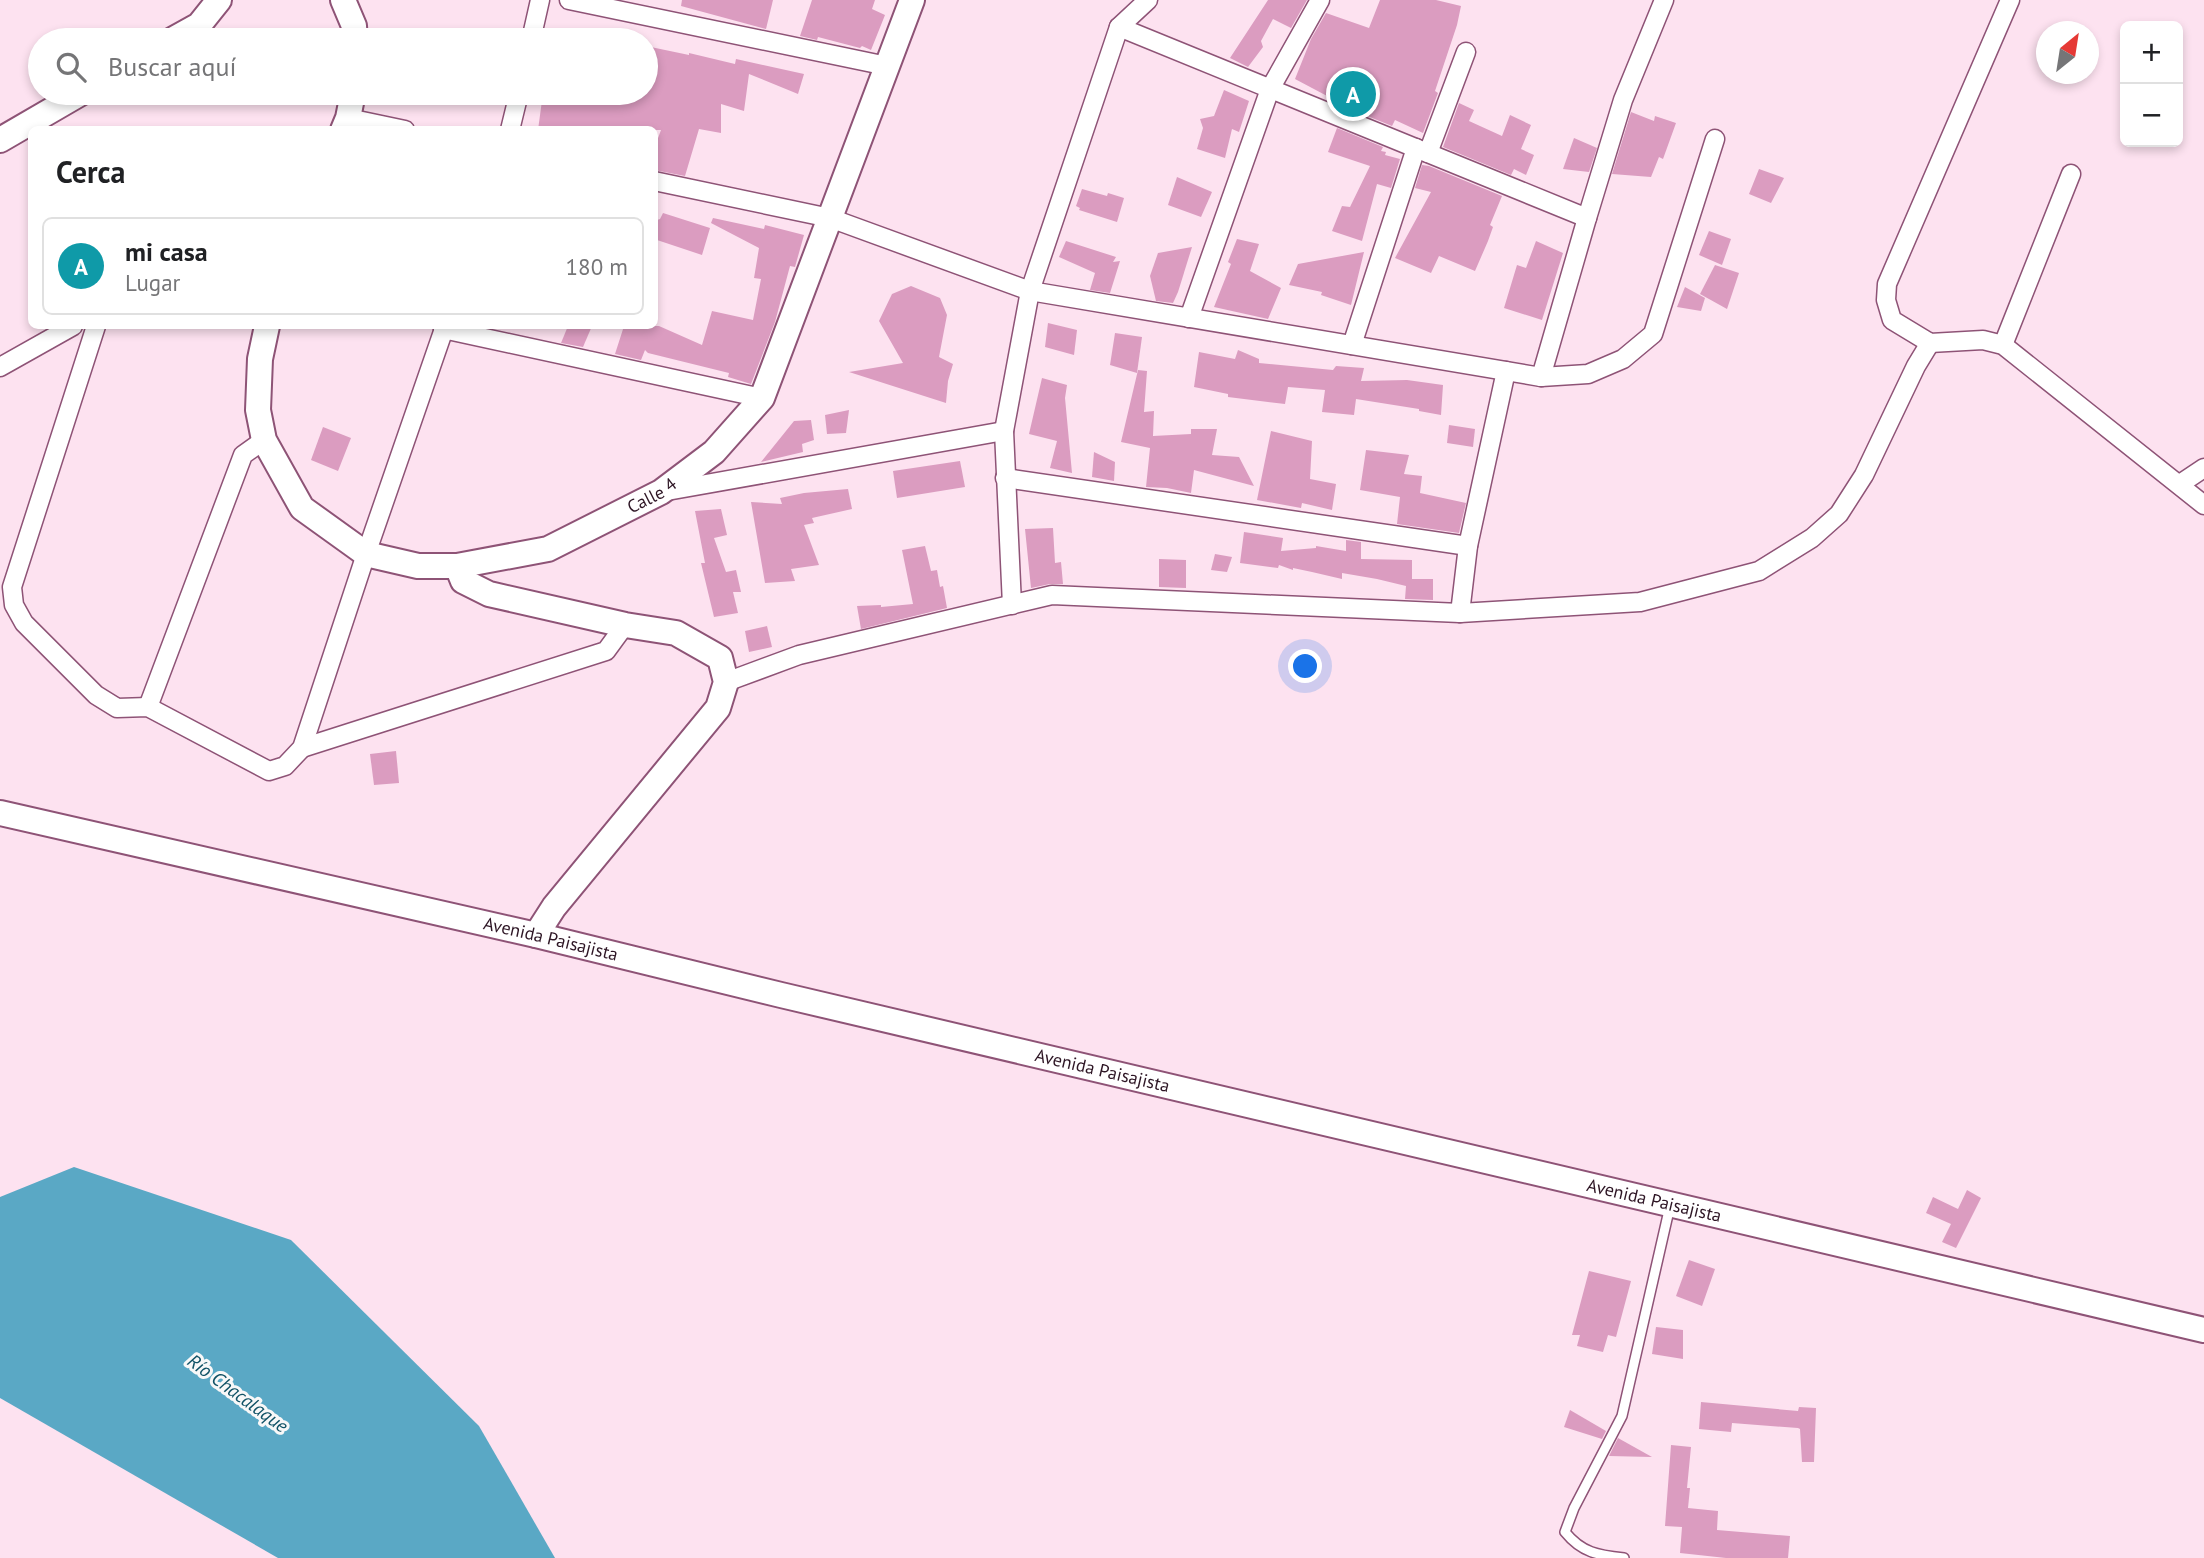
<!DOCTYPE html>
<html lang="es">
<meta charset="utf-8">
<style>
:root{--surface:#fff;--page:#f6f6f6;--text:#202124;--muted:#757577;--line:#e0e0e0;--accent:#1a73e8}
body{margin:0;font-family:"PT Sans",sans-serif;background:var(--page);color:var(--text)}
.controls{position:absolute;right:21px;top:21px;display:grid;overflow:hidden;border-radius:10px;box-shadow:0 4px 10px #0003}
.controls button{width:63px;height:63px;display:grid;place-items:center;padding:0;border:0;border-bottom:2px solid var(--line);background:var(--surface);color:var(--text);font:35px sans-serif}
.compass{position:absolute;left:2036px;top:21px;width:63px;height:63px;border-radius:50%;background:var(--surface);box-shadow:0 4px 10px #0003;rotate:30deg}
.you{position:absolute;left:1306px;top:667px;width:24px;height:24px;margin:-18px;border:5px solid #fff;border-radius:50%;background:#1a73e8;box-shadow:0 0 0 10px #1a73e833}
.badge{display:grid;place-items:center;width:46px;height:46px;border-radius:50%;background:var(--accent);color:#fff;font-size:23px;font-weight:700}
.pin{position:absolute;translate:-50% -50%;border:4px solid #fff;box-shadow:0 2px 7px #0006}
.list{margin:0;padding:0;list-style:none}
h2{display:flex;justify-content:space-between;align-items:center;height:91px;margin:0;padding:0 28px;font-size:30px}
h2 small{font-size:23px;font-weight:400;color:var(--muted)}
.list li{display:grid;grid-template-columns:46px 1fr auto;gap:21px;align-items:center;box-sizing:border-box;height:98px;margin:0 14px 14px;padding:0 14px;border:2px solid var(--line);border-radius:10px}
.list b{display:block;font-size:26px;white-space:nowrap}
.list p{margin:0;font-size:23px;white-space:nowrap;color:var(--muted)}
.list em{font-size:23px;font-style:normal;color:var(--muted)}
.icon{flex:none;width:38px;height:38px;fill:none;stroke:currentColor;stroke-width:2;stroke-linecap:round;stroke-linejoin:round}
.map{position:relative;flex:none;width:2204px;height:1558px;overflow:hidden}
.search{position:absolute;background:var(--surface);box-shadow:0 4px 10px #0003;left:28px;top:28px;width:630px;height:77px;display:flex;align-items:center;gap:18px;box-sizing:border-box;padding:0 24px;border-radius:38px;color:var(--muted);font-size:26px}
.panel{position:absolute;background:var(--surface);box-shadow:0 4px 10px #0003;left:28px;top:126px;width:630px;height:203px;border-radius:10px}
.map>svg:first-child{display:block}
.water{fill:#5aa8c5}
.building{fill:#db9cc0}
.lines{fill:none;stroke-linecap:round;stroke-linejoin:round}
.lane-casing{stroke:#8e5376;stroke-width:12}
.street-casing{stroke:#8e5376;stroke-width:21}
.secondary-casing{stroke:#8e5376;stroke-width:28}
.lane{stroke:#fff;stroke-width:9}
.street{stroke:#fff;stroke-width:18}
.secondary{stroke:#fff;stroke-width:24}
.labels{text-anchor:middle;stroke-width:6;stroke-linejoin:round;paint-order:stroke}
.street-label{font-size:18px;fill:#2e1625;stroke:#f8f8f8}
.water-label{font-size:19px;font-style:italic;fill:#105266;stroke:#f8f8f8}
</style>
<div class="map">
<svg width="2204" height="1558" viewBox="0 0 2204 1558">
<rect width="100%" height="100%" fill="#fde2f0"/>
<polygon class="water" points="74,1167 291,1240 479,1426 555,1558 278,1558 0,1398 0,1197"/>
<g class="building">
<polygon points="682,0 773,0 766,29 681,6"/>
<polygon points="812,0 875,0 872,9 885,15 871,50 862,46 860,48 818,37 817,40 800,36"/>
<polygon points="1268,0 1307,0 1291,28 1273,19 1261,41 1263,47 1248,67 1230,58"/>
<polygon points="1380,0 1436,0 1461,6 1457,25 1435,91 1438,93 1423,133 1395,120 1392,126 1345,107 1346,106 1295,79 1311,39 1326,13 1369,28"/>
<polygon points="646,46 689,55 689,53 735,64 736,59 804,74 798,94 749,74 744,111 721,104 721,133 699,129 685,176 654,170 654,149 661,130 538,130 543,93 646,93"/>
<polygon points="1224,90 1249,101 1239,132 1232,129 1225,158 1197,149 1203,128 1200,119 1214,116"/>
<polygon points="1459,103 1474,110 1469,121 1502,136 1510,115 1531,125 1521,149 1534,155 1526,175 1514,169 1511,175 1443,147"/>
<polygon points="1631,112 1654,121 1655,116 1676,123 1663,159 1659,157 1651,177 1612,174"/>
<polygon points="1337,128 1383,147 1381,151 1386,152 1385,155 1400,159 1391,188 1377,184 1362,241 1332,231 1342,206 1350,207 1370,166 1328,152"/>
<polygon points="1574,138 1597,148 1589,172 1563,169"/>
<polygon points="1422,165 1429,166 1502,196 1490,225 1493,227 1488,241 1475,271 1439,256 1431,273 1395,258 1431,192 1415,188"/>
<polygon points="1759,169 1784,178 1771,203 1749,194"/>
<polygon points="1177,177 1212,192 1201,217 1168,205"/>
<polygon points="1082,189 1107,196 1108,193 1124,198 1117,222 1079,210 1080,208 1076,206"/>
<polygon points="663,213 710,228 702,255 654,239 654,221 660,219"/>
<polygon points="713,218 764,229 765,225 804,235 795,267 790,266 775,322 751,384 728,377 729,373 648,353 645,350 641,360 615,354 624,326 659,326 702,345 712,311 753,320 761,279 754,278 759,248 711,223"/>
<polygon points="1709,231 1731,239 1722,265 1699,255"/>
<polygon points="1237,239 1259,244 1250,271 1281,288 1268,319 1214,307 1231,264 1228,262"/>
<polygon points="1066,241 1116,257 1113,262 1120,261 1110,293 1090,290 1095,273 1059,257"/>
<polygon points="1536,241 1563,253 1542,320 1504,308 1517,265 1526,268"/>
<polygon points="1192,247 1178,292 1173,303 1156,301 1150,276 1158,253"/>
<polygon points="1364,252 1351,305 1321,295 1322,292 1289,285 1298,264"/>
<polygon points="1715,265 1739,273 1727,309 1700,294"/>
<polygon points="911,286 940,298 947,315 939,357 953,364 948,381 946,403 849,372 903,363 879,321 892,294"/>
<polygon points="1685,287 1705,298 1701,311 1677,307"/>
<polygon points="1048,323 1077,330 1074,355 1045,347"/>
<polygon points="568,326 592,326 583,347 561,343"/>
<polygon points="1115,333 1142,337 1137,373 1110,365"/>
<polygon points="1238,350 1259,359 1259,363 1333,370 1336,366 1364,368 1361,381 1407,380 1443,385 1441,415 1419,411 1419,409 1356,399 1354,415 1322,412 1325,390 1288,387 1285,404 1228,397 1228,394 1194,387 1199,352 1235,359"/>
<polygon points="1138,370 1147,371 1144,412 1154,411 1153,436 1191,434 1191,429 1217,429 1212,455 1239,457 1254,486 1194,470 1191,493 1167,488 1146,487 1150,448 1121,442"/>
<polygon points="1042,378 1067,385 1065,398 1072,473 1050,468 1057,441 1029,434"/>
<polygon points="849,410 846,433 827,434 825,415"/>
<polygon points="811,420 814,440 802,444 803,452 761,462 794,421"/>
<polygon points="1449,425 1475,429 1473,447 1447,443"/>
<polygon points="323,427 351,438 338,471 311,460"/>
<polygon points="1271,431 1312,441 1310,479 1336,484 1332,510 1302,503 1301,508 1257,500"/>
<polygon points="1366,450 1409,455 1404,474 1422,476 1420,493 1466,503 1459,533 1397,524 1400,497 1360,490"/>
<polygon points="1094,452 1115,462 1114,481 1092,477"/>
<polygon points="960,461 965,487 897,498 893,471"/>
<polygon points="848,489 852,509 812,518 814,523 804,525 819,565 791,569 795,581 765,583 751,502 782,504 780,498 804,493"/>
<polygon points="721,509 727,535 714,538 726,572 736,570 741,592 733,592 738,613 714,617 701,563 705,563 695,511"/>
<polygon points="1053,528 1055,563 1061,562 1063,584 1050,584 1031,588 1025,529"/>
<polygon points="1244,532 1283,538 1281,551 1316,548 1316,546 1346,551 1346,540 1361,542 1361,559 1412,560 1412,579 1433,579 1433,600 1405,599 1406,586 1377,579 1342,573 1342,579 1312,572 1293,568 1293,570 1279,565 1278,568 1240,563"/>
<polygon points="925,546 931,571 937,570 940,587 943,586 947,608 861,629 857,606 881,605 881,607 913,604 902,550"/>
<polygon points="1215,554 1232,557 1227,572 1211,570"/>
<polygon points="1159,559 1186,560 1186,588 1159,587"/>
<polygon points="767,626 772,647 749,652 745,631"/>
<polygon points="396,751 399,783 374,785 370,754"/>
<polygon points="1967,1190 1981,1198 1956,1248 1942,1242 1951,1224 1926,1213 1933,1197 1958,1209"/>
<polygon points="1689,1260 1715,1269 1702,1306 1676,1296"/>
<polygon points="1589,1271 1631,1281 1616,1337 1608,1335 1603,1352 1577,1346 1580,1335 1572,1335"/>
<polygon points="1656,1327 1683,1330 1683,1359 1652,1354"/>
<polygon points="1701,1402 1798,1411 1799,1407 1816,1408 1814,1462 1802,1462 1800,1429 1798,1428 1732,1423 1731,1432 1699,1429"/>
<polygon points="1570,1410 1606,1431 1602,1439 1564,1427"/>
<polygon points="1618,1438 1652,1457 1609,1456"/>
<polygon points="1671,1445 1691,1447 1687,1488 1690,1488 1688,1508 1718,1511 1717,1530 1790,1536 1788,1558 1726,1558 1680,1553 1682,1527 1665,1526"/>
</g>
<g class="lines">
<defs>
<path id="lane" d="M1624,1558C1598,1555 1582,1553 1565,1532L1574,1508L1622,1416L1670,1206"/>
<g id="street">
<polyline points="569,0 887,66"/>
<polyline points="2010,0 1887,284 1886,300 1892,320 1930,343 1983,340 2003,345 2204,505"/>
<polyline points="1119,27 1587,218 1541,377"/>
<polyline points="531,40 540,0"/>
<polyline points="348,118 405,130"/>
<polyline points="510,130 519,93"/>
<polyline points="1428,153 1466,52"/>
<polyline points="654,181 830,218 1030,291 1541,377 1588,374 1623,359 1653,334 1715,139"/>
<polyline points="1587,218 1623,100 1664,0"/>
<polyline points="1189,318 1270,89 1320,0"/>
<polyline points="96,326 12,587 14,605 24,623 96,695 117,708 148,707 269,771 285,766 302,748 366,554 445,326"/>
<polyline points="443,329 762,398"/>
<polyline points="1352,345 1416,148"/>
<polyline points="2003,345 2071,174"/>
<polyline points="0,367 73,326"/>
<polyline points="1005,478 1468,546"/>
<polyline points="2180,484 2204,468"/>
<polyline points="667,491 1004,431"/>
<polyline points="1012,605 1004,431 1030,291 1119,27 1148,0"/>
<polyline points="1460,613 1468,546 1506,371"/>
<polyline points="726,682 799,655 1052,595 1460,613 1640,602 1759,571 1812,538 1839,514 1864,475 1916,366 1930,343"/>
<polyline points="148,707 243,455 264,440"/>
<polyline points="302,748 606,651 625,625"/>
</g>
<g id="secondary">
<polyline points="343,0 354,26 355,40"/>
<polyline points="172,40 199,25 219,0"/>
<polyline points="343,130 348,118 353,93"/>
<polyline points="0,140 81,93"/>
<path id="s1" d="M267,326L260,359L258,410L264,440L302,508L366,554L418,566H457L548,549L661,492L714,452L762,398L912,0"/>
<polyline points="457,566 463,581 489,594 625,625 676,633 720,658 726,682 718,708 554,907 536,935"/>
<path id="s2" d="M0,813L536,935L781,995L2204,1330"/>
</g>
</defs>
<use href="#lane" class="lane-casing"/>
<use href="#street" class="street-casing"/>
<use href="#secondary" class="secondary-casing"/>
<use href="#lane" class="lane"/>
<use href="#street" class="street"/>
<use href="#secondary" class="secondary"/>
</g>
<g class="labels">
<g class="street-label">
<text dy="6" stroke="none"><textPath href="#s1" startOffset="574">Calle 4</textPath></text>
<text dy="6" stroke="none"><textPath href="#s2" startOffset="565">Avenida Paisajista</textPath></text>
<text dy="6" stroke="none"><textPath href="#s2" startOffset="1132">Avenida Paisajista</textPath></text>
<text dy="6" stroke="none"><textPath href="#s2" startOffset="1699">Avenida Paisajista</textPath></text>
</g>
<g class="water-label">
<text transform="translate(238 1393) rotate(36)" y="7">Río Chacalaque</text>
</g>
</g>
</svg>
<div class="controls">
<button>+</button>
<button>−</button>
</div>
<svg class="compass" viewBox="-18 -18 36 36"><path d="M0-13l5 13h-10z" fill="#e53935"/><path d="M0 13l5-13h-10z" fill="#757577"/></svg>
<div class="you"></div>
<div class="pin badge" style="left:1353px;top:94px;background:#0f9aa8">A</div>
<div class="search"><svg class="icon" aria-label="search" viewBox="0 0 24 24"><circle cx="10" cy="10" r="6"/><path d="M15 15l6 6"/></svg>Buscar aquí</div>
<section class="panel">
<h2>Cerca<small></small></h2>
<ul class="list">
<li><span class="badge" style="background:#0f9aa8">A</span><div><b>mi casa</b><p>Lugar</p></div><em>180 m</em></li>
</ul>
</section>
</div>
